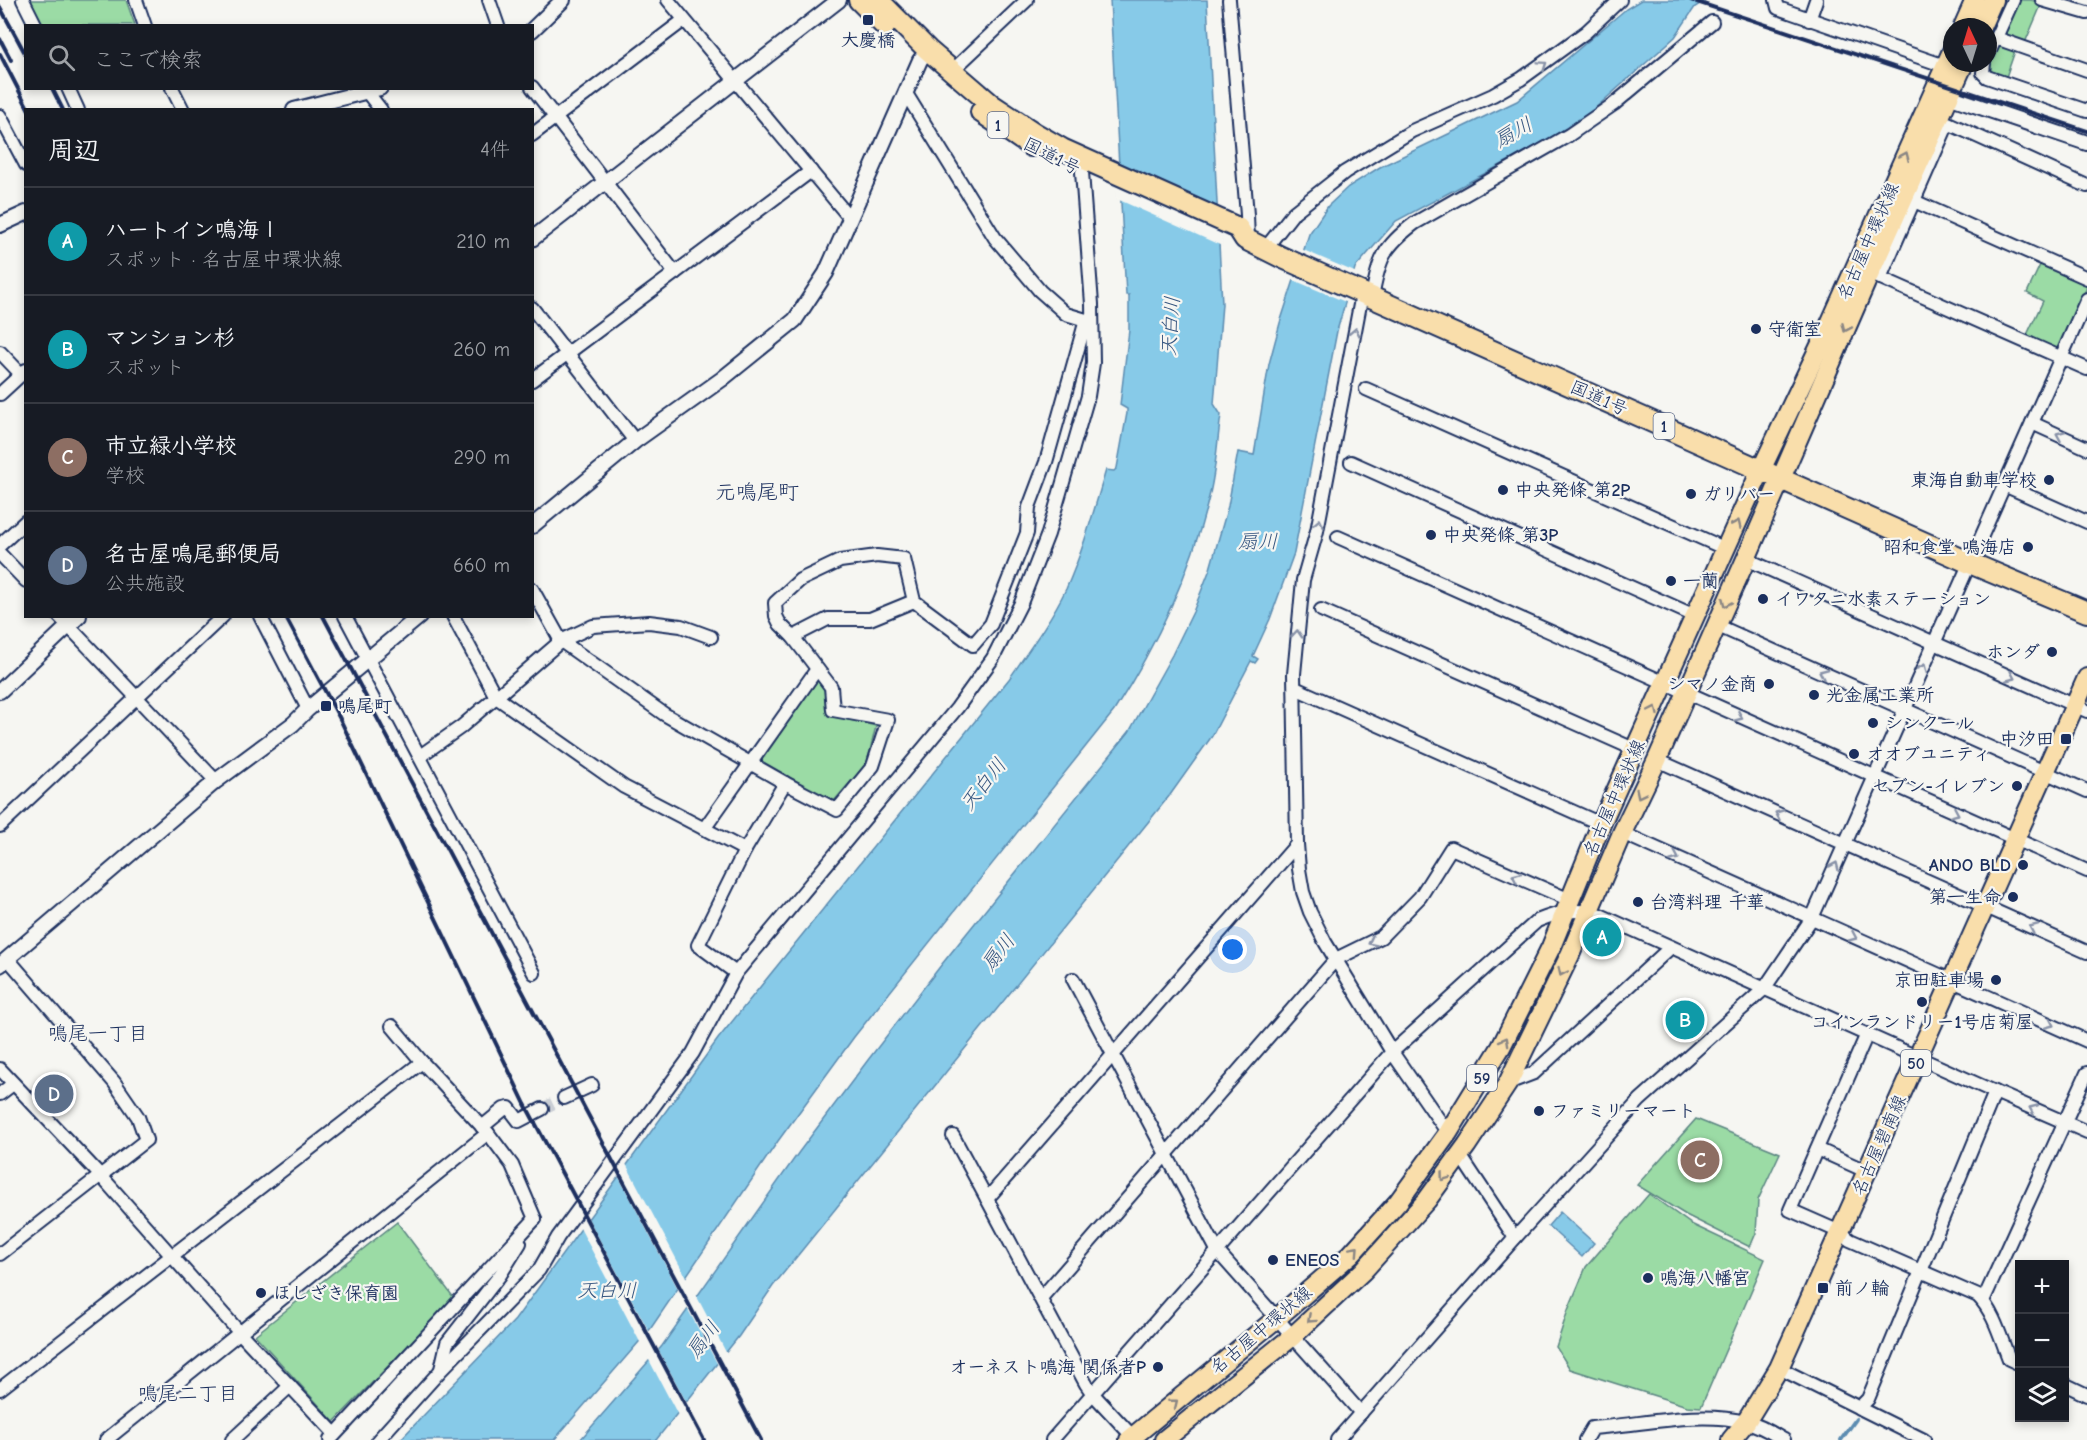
<!DOCTYPE html>
<html lang="ja">
<meta charset="utf-8">
<style>
:root{--surface:#171b24;--page:#242831;--text:#f1f3f6;--muted:#9ea1a6;--line:#363941;--accent:#ea580c}
body{margin:0;font-family:"Comic Neue","Klee One",sans-serif;background:var(--page);color:var(--text)}
.controls{position:absolute;right:18px;bottom:18px;display:grid;overflow:hidden;border-radius:0px;box-shadow:0 3px 9px #0003}
.controls button{width:54px;height:54px;display:grid;place-items:center;padding:0;border:0;border-bottom:2px solid var(--line);background:var(--surface);color:var(--text);font:30px sans-serif}
.compass{position:absolute;left:1943px;top:18px;width:54px;height:54px;border-radius:50%;background:var(--surface);box-shadow:0 3px 9px #0003;rotate:356deg}
.you{position:absolute;left:1233px;top:950px;width:21px;height:21px;margin:-15px;border:4px solid #fff;border-radius:50%;background:#1a73e8;box-shadow:0 0 0 9px #1a73e833}
.badge{display:grid;place-items:center;width:39px;height:39px;border-radius:50%;background:var(--accent);color:#fff;font-size:20px;font-weight:700}
.pin{position:absolute;translate:-50% -50%;border:3px solid #fff;box-shadow:0 2px 6px #0006}
.list{margin:0;padding:0;list-style:none}
h2{display:flex;justify-content:space-between;align-items:center;height:78px;margin:0;padding:0 24px;font-size:26px}
h2 small{font-size:20px;font-weight:400;color:var(--muted)}
.list li{display:grid;grid-template-columns:39px 1fr auto;gap:18px;align-items:center;box-sizing:border-box;height:108px;padding:0 24px;border-top:2px solid var(--line)}
.list b{display:block;font-size:22px;white-space:nowrap}
.list p{margin:0;font-size:20px;white-space:nowrap;color:var(--muted)}
.list em{font-size:20px;font-style:normal;color:var(--muted)}
.icon{flex:none;width:33px;height:33px;fill:none;stroke:currentColor;stroke-width:2;stroke-linecap:round;stroke-linejoin:round}
.map{position:relative;flex:none;width:2087px;height:1440px;overflow:hidden}
.search{position:absolute;background:var(--surface);box-shadow:0 3px 9px #0003;left:24px;top:24px;width:510px;height:66px;display:flex;align-items:center;gap:15px;box-sizing:border-box;padding:0 21px;border-radius:0px;color:var(--muted);font-size:22px}
.panel{position:absolute;background:var(--surface);box-shadow:0 3px 9px #0003;left:24px;top:108px;width:510px;height:510px;border-radius:0px}
.map>svg:first-child{display:block}
.green{fill:#9bdba5;stroke:#5b8582;stroke-width:1.5}
.water{fill:#87cae8;stroke:#5c8cb1;stroke-width:1.5}
.pier{fill:#f6f6f2}
.lines{fill:none;stroke-linecap:round;stroke-linejoin:round}
.stream{stroke:#5c8cb1;stroke-width:4}
.minor-tunnel{stroke:#caced4;stroke-width:12;stroke-dasharray:12 6;stroke-linecap:butt}
.minor-casing{stroke:#1b2f5e;stroke-width:16}
.tertiary-casing{stroke:#1b2f5e;stroke-width:18}
.primary-casing{stroke:#1b2f5e;stroke-width:22}
.trunk-casing{stroke:#1b2f5e;stroke-width:24}
.minor{stroke:#f6f6f2;stroke-width:12}
.tertiary{stroke:#f6f6f2;stroke-width:14}
.primary{stroke:#f9deab;stroke-width:18}
.trunk{stroke:#f9deab;stroke-width:20}
.rail{stroke:#1b2f5e;stroke-width:4}
.oneway{stroke:#8892a8}
.oneway2{stroke:#8a8684}
.poi-dot{fill:#1b2f5e;stroke:#f6f6f2;stroke-width:2}
.labels{text-anchor:middle;stroke-width:4.5;stroke-linejoin:round;paint-order:stroke}
.shield{fill:#f6f6f2;stroke:#5d6b8a;stroke-width:1.5}
.shield-label{font-size:16px;font-weight:bold;fill:#1b2f5e}
.poi-label{font-size:18px;font-weight:bold;fill:#1b2f5e;stroke:#f6f6f2;text-anchor:start}
.street-label{font-size:18px;fill:#1b2f5e;stroke:#f6f6f2}
.water-label{font-size:20px;font-style:italic;fill:#365680;stroke:#f6f6f2}
.neighbourhood-label{font-size:20px;fill:#1b2f5e;stroke:#f6f6f2}
.quarter-label{font-size:21px;fill:#1b2f5e;stroke:#f6f6f2}
</style>
<div class="map">
<svg width="2087" height="1440" viewBox="0 0 2087 1440">
<rect width="100%" height="100%" fill="#f6f6f2"/>
<filter id="ink" filterUnits="userSpaceOnUse"><feTurbulence type="fractalNoise" baseFrequency=".0167" numOctaves="2"/><feDisplacementMap in="SourceGraphic" scale="12" xChannelSelector="R" yChannelSelector="G"/><feConvolveMatrix kernelMatrix="1 2 1 2 8 2 1 2 1" color-interpolation-filters="sRGB"/></filter>
<g filter="url(#ink)">
<g class="green">
<polygon points="27,0 126,0 135,25 40,25"/>
<polygon points="2016,0 2031,0 2042,3 2024,45 2004,38 2001,32"/>
<path d="M2001,43L2016,48L2006,77L1989,70C1987,61 1992,48 2001,43Z"/>
<polygon points="2041,263 2086,282 2087,287 2061,347 2055,350 2026,337 2043,301 2027,293"/>
<polygon points="812,680 824,682 828,715 876,726 867,763 833,802 758,759"/>
<polygon points="1696,1119 1780,1153 1758,1200 1756,1233 1750,1247 1686,1215 1637,1185"/>
<polygon points="1649,1194 1691,1224 1765,1259 1701,1407 1687,1406 1570,1369 1556,1347 1568,1310 1586,1267"/>
<polygon points="397,1222 454,1298 334,1422 255,1335"/>
</g>
<g class="water">
<path d="M1110,0H1207L1222,304L1214,404L1221,415C1217,442 1216,471 1209,497C1190,575 1157,644 1114,711L854,1037L778,1141L651,1328L554,1440H400L515,1320L718,1039L1009,679C1029,650 1051,620 1066,589C1083,551 1094,510 1106,470L1114,471L1117,468L1127,413V409L1120,405L1129,330V295H1126Z"/>
<polygon points="1641,0 1706,0 1695,7 1675,37 1592,111 1551,138 1396,221 1355,268 1337,331 1294,553 1270,619 1253,656 1258,659 1255,663 1251,661 1212,736 1170,795 773,1286 739,1336 656,1440 580,1440 662,1346 799,1152 868,1060 942,964 1129,732 1172,655 1193,612 1210,569 1228,506 1238,452 1254,455 1269,364 1280,323 1309,234 1328,206 1348,187 1380,167 1517,101 1626,9"/>
<polygon points="1560,1212 1594,1243 1582,1257 1548,1226"/>
</g>
<g class="pier">
<polygon points="1115,162 1220,209 1222,246 1117,199"/>
<polygon points="1301,249 1357,273 1348,303 1291,279"/>
<polygon points="625,1162 687,1279 679,1291 617,1174"/>
<polygon points="587,1216 650,1333 641,1344 579,1226"/>
<polygon points="695,1293 728,1356 719,1367 686,1306"/>
<polygon points="657,1347 688,1405 679,1417 648,1358"/>
</g>
<g class="lines">
<polyline class="stream" points="1841,1440 1856,1419"/>
<polyline class="minor-tunnel" points="542,1109 564,1098"/>
<defs>
<g id="minor">
<polyline points="23,0 36,26"/>
<polyline points="136,0 145,26"/>
<polyline points="489,0 498,26"/>
<polyline points="668,0 849,217"/>
<polyline points="1229,0 1247,215 1248,240"/>
<polyline points="1776,0 1778,8 1945,66"/>
<polyline points="2042,0 2087,13"/>
<polyline points="1809,20 1816,0"/>
<polyline points="1996,38 2087,70"/>
<polyline points="1988,55 2013,0"/>
<polyline points="1984,63 1983,73 1987,77 2087,111"/>
<polyline points="952,71 1027,0"/>
<polyline points="532,87 675,273"/>
<polyline points="68,88 78,110"/>
<polyline points="172,88 183,110"/>
<polyline points="367,92 381,110"/>
<polyline points="905,92 995,238 1040,291 1066,314 1086,320 1092,318"/>
<polyline points="0,116 26,165"/>
<polyline points="532,135 684,20"/>
<polyline points="1914,201 2087,278"/>
<polyline points="1265,249 1294,212 1345,172 1412,131 1493,95 1521,79 1586,32 1620,0"/>
<polyline points="1874,275 2087,369"/>
<polyline points="1880,278 1948,123 2087,186"/>
<path d="M1372,297C1379,259 1383,247 1415,223L1569,135L1614,104L1712,22"/>
<polyline points="532,308 635,441"/>
<polyline points="0,352 21,374"/>
<polyline points="532,380 811,171"/>
<polyline points="1366,389 1726,549"/>
<polyline points="0,394 26,370"/>
<polyline points="2032,423 2087,448"/>
<polyline points="1351,462 1695,616"/>
<polyline points="2004,485 2087,522"/>
<polyline points="1338,537 2087,871"/>
<polyline points="0,545 26,521"/>
<polyline points="0,554 26,581"/>
<polyline points="1746,559 2087,711"/>
<polyline points="532,589 561,641 664,714 785,783 837,810 873,766 888,720 833,710 831,687 793,637 780,624 776,616 775,603 800,580 840,561 877,556 904,559 914,601 973,645 991,624 1027,533 1029,507 1046,462 1086,320"/>
<polyline points="1321,610 1636,750"/>
<polyline points="59,616 216,781"/>
<polyline points="260,616 308,709"/>
<polyline points="345,616 534,973"/>
<polyline points="453,616 496,697 624,787 745,850"/>
<polyline points="1716,625 2087,791"/>
<polyline points="793,637 828,619 870,619 914,601"/>
<polyline points="1295,688 1601,824"/>
<polyline points="420,756 461,727 561,641 593,626 649,622 681,626 711,637"/>
<polyline points="1657,760 2087,952"/>
<polyline points="0,826 223,616"/>
<polyline points="704,829 817,669"/>
<polyline points="1622,833 2087,1041"/>
<polyline points="736,973 698,945 745,850 785,783"/>
<polyline points="1073,979 1218,1252 1361,1413"/>
<polyline points="392,1026 422,1062 488,1133 512,1165 535,1219"/>
<path d="M1867,1034L1790,1210L1840,1232L1850,1240L1978,1296C1994,1312 2001,1339 2009,1359L2020,1364"/>
<polyline points="0,1069 101,1176 240,1333 335,1434"/>
<polyline points="1508,1083 1534,1073 1671,947"/>
<polyline points="0,1094 13,1084"/>
<polyline points="564,1098 592,1085"/>
<polyline points="482,1127 504,1109 509,1108 519,1121 542,1109"/>
<path d="M1448,1133L1392,1052L1537,921C1559,912 1577,907 1600,915L1995,1092L2087,1132"/>
<polyline points="953,1136 987,1199"/>
<polyline points="1817,1149 1868,1172"/>
<polyline points="1460,1155 1515,1238"/>
<polyline points="0,1254 146,1140 138,1117 114,1082 8,959"/>
<polyline points="1041,1298 1336,959 1381,937 1420,897 1451,848 1570,900"/>
<polyline points="1983,1301 2087,1073"/>
<polyline points="1779,1368 1924,1440"/>
<polyline points="441,1369 447,1343 500,1275 520,1243"/>
<polyline points="2064,1384 2087,1395"/>
<polyline points="0,1389 422,1062"/>
<polyline points="1859,1408 1868,1399 1995,1092"/>
<polyline points="1133,1437 1093,1394 1086,1384 987,1199 1297,844"/>
<polyline points="106,1440 488,1133"/>
<polyline points="232,1440 290,1386"/>
<polyline points="330,1440 535,1219"/>
<polyline points="378,1440 441,1370 539,1270 558,1237 693,1053 736,973 957,708 993,658 1021,603 1048,534 1088,396 1093,363 1092,304 1082,172"/>
<polyline points="1052,1440 1392,1052 1325,942 1310,912 1303,892 1299,869 1297,844 1294,674 1303,580 1317,531 1362,294"/>
<polyline points="1337,1440 1515,1238 1640,1100 1764,989 1812,918 2087,299"/>
<path d="M1585,1440L1592,1428C1642,1425 1697,1410 1746,1422C1760,1425 1772,1433 1784,1440"/>
</g>
<g id="tertiary">
<polyline points="532,30 563,0"/>
<polyline points="1948,96 2087,143"/>
<polyline points="294,110 380,88"/>
<polyline points="0,225 26,213"/>
<polyline points="532,239 839,0"/>
<polyline points="532,526 635,441 722,379 795,320 826,273 920,60 928,50"/>
<polyline points="0,691 79,616"/>
<polyline points="0,965 216,781 293,724 308,709 420,616"/>
</g>
<g id="primary">
<polyline points="1963,27 1975,0"/>
<polyline points="1981,27 1993,0"/>
<polyline points="1129,1440 1277,1318 1351,1254 1398,1202 1448,1133 1501,1047 1551,947 1601,824 1761,470 1825,335 1952,51"/>
<polyline points="1164,1440 1293,1336 1363,1271 1427,1200 1467,1145 1508,1083 1570,955 1622,833 1657,760 1746,559 1870,273 1964,63"/>
<polyline points="1731,1440 1746,1422 1779,1368 2087,678"/>
</g>
<g id="trunk">
<polyline points="859,0 885,26"/>
<polyline points="878,0 928,50 992,105 1036,134 1062,149 1238,228 1245,239 1281,257 1970,563 2087,612"/>
<polyline points="981,112 1031,146"/>
</g>
</defs>
<use href="#minor" class="minor-casing"/>
<use href="#tertiary" class="tertiary-casing"/>
<use href="#primary" class="primary-casing"/>
<use href="#trunk" class="trunk-casing"/>
<use href="#minor" class="minor"/>
<use href="#tertiary" class="tertiary"/>
<use href="#primary" class="primary"/>
<use href="#trunk" class="trunk"/>
<g class="rail">
<polyline points="1691,0 2087,131"/>
<polyline points="0,7 26,55"/>
<polyline points="0,39 11,60"/>
<polyline points="0,54 29,110"/>
<polyline points="52,88 63,110"/>
<polyline points="285,616 340,719 525,1104 704,1440"/>
<polyline points="323,616 761,1440"/>
</g>
</g>
<defs><path id="oneway-chevron" d="M-2-3.5L2.5 0L-2 3.5" fill="none" stroke-width="1.6" stroke-linecap="round" stroke-linejoin="round" transform="scale(1.5)"/></defs>
<g class="oneway">
<use href="#oneway-chevron" transform="translate(1543 65) rotate(-34)"/>
<use href="#oneway-chevron" transform="translate(1355 332) rotate(-79)"/>
<use href="#oneway-chevron" transform="translate(2060 435) rotate(-156)"/>
<use href="#oneway-chevron" transform="translate(1319 523) rotate(-79)"/>
<use href="#oneway-chevron" transform="translate(1297 634) rotate(-85)"/>
<use href="#oneway-chevron" transform="translate(1923 668) rotate(-66)"/>
<use href="#oneway-chevron" transform="translate(1823 673) rotate(-156)"/>
<use href="#oneway-chevron" transform="translate(2011 677) rotate(24)"/>
<use href="#oneway-chevron" transform="translate(1739 717) rotate(24)"/>
<use href="#oneway-chevron" transform="translate(1955 813) rotate(24)"/>
<use href="#oneway-chevron" transform="translate(1779 814) rotate(-156)"/>
<use href="#oneway-chevron" transform="translate(1675 857) rotate(24)"/>
<use href="#oneway-chevron" transform="translate(1835 866) rotate(-66)"/>
<use href="#oneway-chevron" transform="translate(1516 877) rotate(-156)"/>
<use href="#oneway-chevron" transform="translate(2033 928) rotate(-156)"/>
<use href="#oneway-chevron" transform="translate(1853 937) rotate(24)"/>
<use href="#oneway-chevron" transform="translate(1372 942) rotate(154)"/>
<use href="#oneway-chevron" transform="translate(2050 1024) rotate(24)"/>
<use href="#oneway-chevron" transform="translate(2033 1109) rotate(-157)"/>
</g>
<g class="oneway2">
<use href="#oneway-chevron" transform="translate(1905 156) rotate(-66)"/>
<use href="#oneway-chevron" transform="translate(1846 328) rotate(114)"/>
<use href="#oneway-chevron" transform="translate(1737 524) rotate(-66)"/>
<use href="#oneway-chevron" transform="translate(1726 603) rotate(114)"/>
<use href="#oneway-chevron" transform="translate(1654 710) rotate(-65)"/>
<use href="#oneway-chevron" transform="translate(1640 794) rotate(116)"/>
<use href="#oneway-chevron" transform="translate(1562 972) rotate(115)"/>
<use href="#oneway-chevron" transform="translate(1505 1041) rotate(-61)"/>
<use href="#oneway-chevron" transform="translate(1444 1177) rotate(126)"/>
<use href="#oneway-chevron" transform="translate(1355 1250) rotate(-47)"/>
<use href="#oneway-chevron" transform="translate(1311 1319) rotate(138)"/>
<use href="#oneway-chevron" transform="translate(1174 1403) rotate(-39)"/>
</g>
</g>
<g class="poi-dot">
<rect x="862" y="14" width="12" height="12" rx="3"/>
<circle cx="1756" cy="329" r="6"/>
<circle cx="2049" cy="480" r="6"/>
<circle cx="1503" cy="490" r="6"/>
<circle cx="1691" cy="494" r="6"/>
<circle cx="1431" cy="535" r="6"/>
<circle cx="2028" cy="547" r="6"/>
<circle cx="1671" cy="581" r="6"/>
<circle cx="1763" cy="599" r="6"/>
<circle cx="2052" cy="652" r="6"/>
<circle cx="1769" cy="684" r="6"/>
<circle cx="1814" cy="695" r="6"/>
<rect x="320" y="700" width="12" height="12" rx="3"/>
<circle cx="1873" cy="723" r="6"/>
<rect x="2060" y="733" width="12" height="12" rx="3"/>
<circle cx="1854" cy="754" r="6"/>
<circle cx="2017" cy="786" r="6"/>
<circle cx="2023" cy="865" r="6"/>
<circle cx="2013" cy="897" r="6"/>
<circle cx="1638" cy="902" r="6"/>
<circle cx="1996" cy="980" r="6"/>
<circle cx="1922" cy="1002" r="6"/>
<circle cx="1539" cy="1111" r="6"/>
<circle cx="1273" cy="1260" r="6"/>
<circle cx="1648" cy="1278" r="6"/>
<rect x="1817" y="1282" width="12" height="12" rx="3"/>
<circle cx="261" cy="1293" r="6"/>
<circle cx="1158" cy="1367" r="6"/>
</g>
<g class="labels">
<g class="shield">
<rect x="987.5" y="112" width="21" height="26" rx="4.5"/>
<rect x="1653.5" y="413" width="21" height="26" rx="4.5"/>
<rect x="1901" y="1050" width="30" height="26" rx="4.5"/>
<rect x="1467" y="1065" width="30" height="26" rx="4.5"/>
</g>
<g class="shield-label">
<text x="998" y="131">1</text>
<text x="1664" y="432">1</text>
<text x="1916" y="1069">50</text>
<text x="1482" y="1084">59</text>
</g>
<g class="poi-label">
<text x="868" y="46" text-anchor="middle">大慶橋</text>
<text x="1768" y="335">守衛室</text>
<text x="2037" y="486" text-anchor="end">東海自動車学校</text>
<text x="1515" y="496">中央発條 第2P</text>
<text x="1703" y="500">ガリバー</text>
<text x="1443" y="541">中央発條 第3P</text>
<text x="2016" y="553" text-anchor="end">昭和食堂 鳴海店</text>
<text x="1683" y="587">一蘭</text>
<text x="1775" y="605">イワタニ水素ステーション</text>
<text x="2040" y="658" text-anchor="end">ホンダ</text>
<text x="1757" y="690" text-anchor="end">シマノ金商</text>
<text x="1826" y="701">光金属工業所</text>
<text x="338" y="712">鳴尾町</text>
<text x="1885" y="729">シンクール</text>
<text x="2054" y="745" text-anchor="end">中汐田</text>
<text x="1866" y="760">オオブユニティ</text>
<text x="2005" y="792" text-anchor="end">セブン-イレブン</text>
<text x="2011" y="871" text-anchor="end">ANDO BLD</text>
<text x="2001" y="903" text-anchor="end">第一生命</text>
<text x="1650" y="908">台湾料理 千華</text>
<text x="1984" y="986" text-anchor="end">京田駐車場</text>
<text x="1922" y="1028" text-anchor="middle">コインランドリー1号店菊屋</text>
<text x="1551" y="1117">ファミリーマート</text>
<text x="1285" y="1266">ENEOS</text>
<text x="1660" y="1284">鳴海八幡宮</text>
<text x="1835" y="1294">前ノ輪</text>
<text x="273" y="1299">ほしざき保育園</text>
<text x="1146" y="1373" text-anchor="end">オーネスト鳴海 関係者P</text>
</g>
<g class="street-label">
<text transform="translate(1052 156) rotate(27)" y="6">国道1号</text>
<text transform="translate(1868 241) rotate(-66)" y="6">名古屋中環状線</text>
<text transform="translate(1599 398) rotate(24)" y="6">国道1号</text>
<text transform="translate(1614 798) rotate(-66)" y="6">名古屋中環状線</text>
<text transform="translate(1879 1145) rotate(-66)" y="6">名古屋碧南線</text>
<text transform="translate(1261 1330) rotate(-40)" y="6">名古屋中環状線</text>
</g>
<g class="water-label">
<text transform="translate(1513 132) rotate(-29)" y="7">扇川</text>
<text transform="translate(1170 326) rotate(-86)" y="7">天白川</text>
<text x="1258" y="548">扇川</text>
<text transform="translate(983 784) rotate(-52)" y="7">天白川</text>
<text transform="translate(998 952) rotate(-52)" y="7">扇川</text>
<text x="607" y="1297">天白川</text>
<text transform="translate(703 1339) rotate(-53)" y="7">扇川</text>
</g>
<g class="neighbourhood-label">
<text x="98" y="1040">鳴尾一丁目</text>
<text x="188" y="1400">鳴尾二丁目</text>
</g>
<g class="quarter-label">
<text x="757" y="499">元鳴尾町</text>
</g>
</g>
</svg>
<div class="controls">
<button>+</button>
<button>−</button>
<button><svg class="icon" aria-label="layers" viewBox="0 0 24 24"><path d="M12 4l9 5-9 5-9-5zM3 14l9 5 9-5"/></svg></button>
</div>
<svg class="compass" viewBox="-18 -18 36 36"><path d="M0-13l5 13h-10z" fill="#e53935"/><path d="M0 13l5-13h-10z" fill="#9ea1a6"/></svg>
<div class="you"></div>
<div class="pin badge" style="left:1602px;top:937px;background:#0f9aa8">A</div>
<div class="pin badge" style="left:1685px;top:1020px;background:#0f9aa8">B</div>
<div class="pin badge" style="left:1700px;top:1160px;background:#8d6e63">C</div>
<div class="pin badge" style="left:54px;top:1094px;background:#5c6f8a">D</div>
<div class="search"><svg class="icon" aria-label="search" viewBox="0 0 24 24"><circle cx="10" cy="10" r="6"/><path d="M15 15l6 6"/></svg>ここで検索</div>
<section class="panel">
<h2>周辺<small>4件</small></h2>
<ul class="list">
<li><span class="badge" style="background:#0f9aa8">A</span><div><b>ハートイン鳴海Ⅰ</b><p>スポット · 名古屋中環状線</p></div><em>210 m</em></li>
<li><span class="badge" style="background:#0f9aa8">B</span><div><b>マンション杉</b><p>スポット</p></div><em>260 m</em></li>
<li><span class="badge" style="background:#8d6e63">C</span><div><b>市立緑小学校</b><p>学校</p></div><em>290 m</em></li>
<li><span class="badge" style="background:#5c6f8a">D</span><div><b>名古屋鳴尾郵便局</b><p>公共施設</p></div><em>660 m</em></li>
</ul>
</section>
</div>
